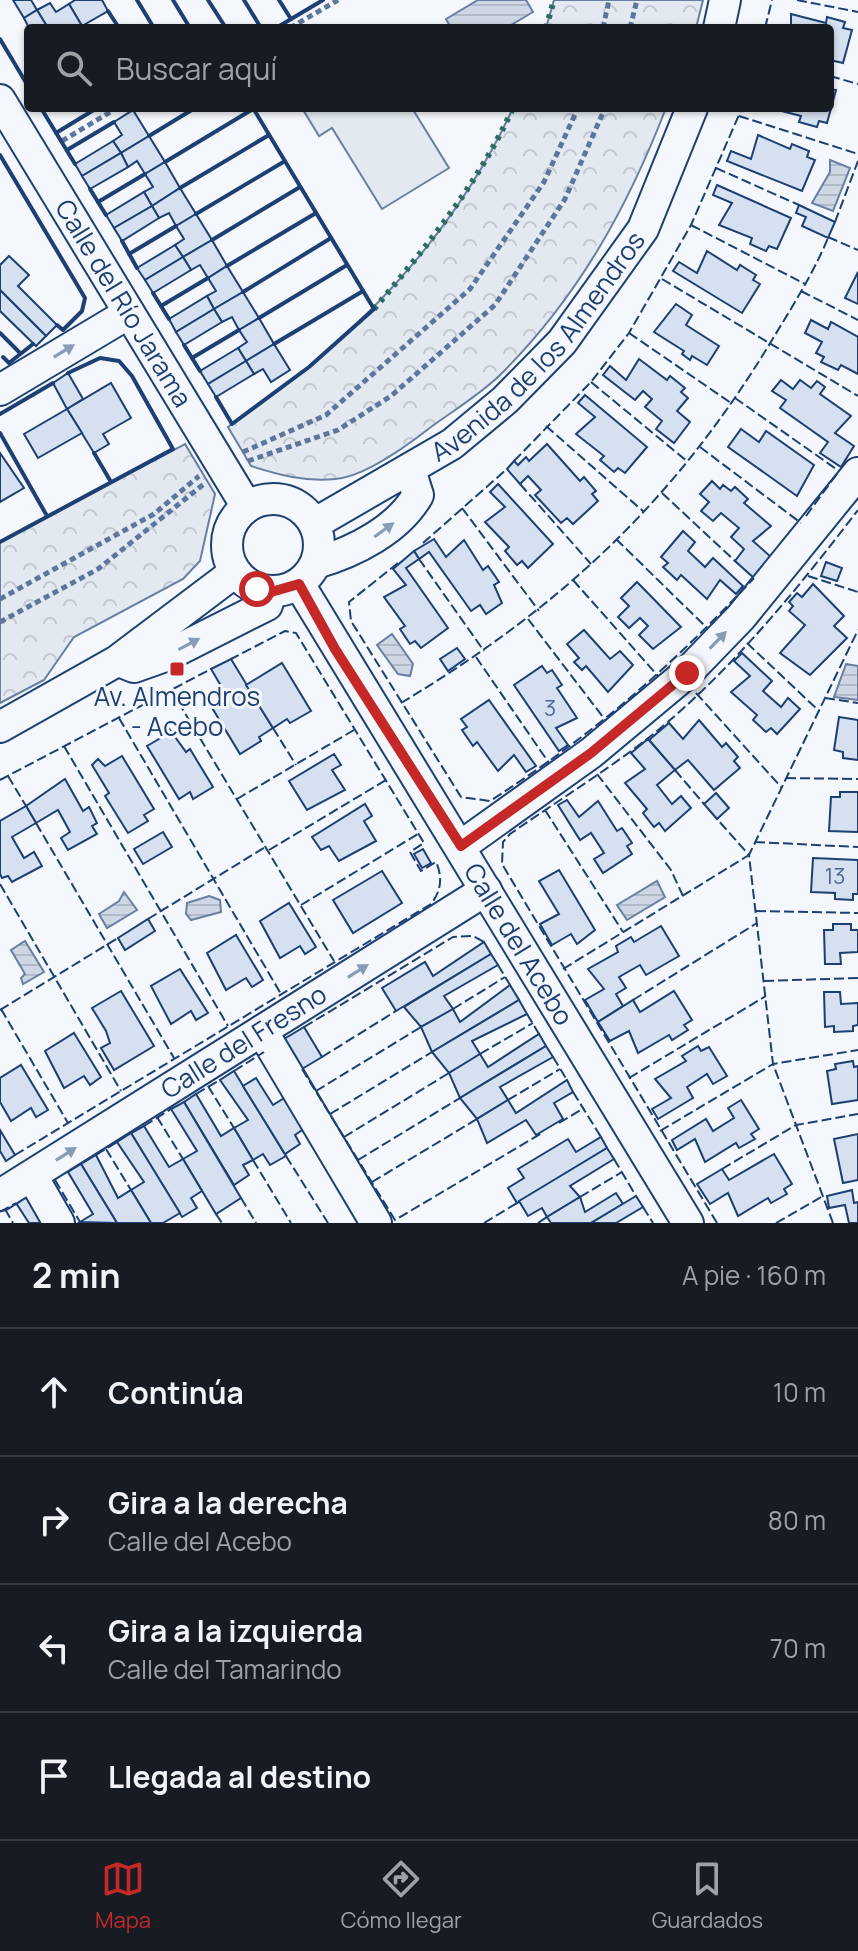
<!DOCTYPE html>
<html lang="es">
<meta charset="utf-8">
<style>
:root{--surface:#171b24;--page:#242831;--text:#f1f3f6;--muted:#9ea1a6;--line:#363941;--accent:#c62828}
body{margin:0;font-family:Manrope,sans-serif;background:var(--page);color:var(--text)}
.stop{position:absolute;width:24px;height:24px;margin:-18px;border:6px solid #c62828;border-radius:50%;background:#fff}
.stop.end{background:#c62828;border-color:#fff;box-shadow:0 2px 8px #0008}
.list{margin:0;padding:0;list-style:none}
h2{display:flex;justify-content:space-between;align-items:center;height:104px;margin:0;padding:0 32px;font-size:34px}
h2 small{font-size:26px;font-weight:400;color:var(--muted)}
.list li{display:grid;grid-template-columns:52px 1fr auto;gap:24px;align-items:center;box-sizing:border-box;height:128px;padding:0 32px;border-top:2px solid var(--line)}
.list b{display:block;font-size:30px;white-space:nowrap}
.list p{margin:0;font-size:26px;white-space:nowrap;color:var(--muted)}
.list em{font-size:26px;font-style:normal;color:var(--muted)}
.icon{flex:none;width:44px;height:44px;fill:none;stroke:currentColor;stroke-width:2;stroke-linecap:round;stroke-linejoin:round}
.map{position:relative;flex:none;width:858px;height:1223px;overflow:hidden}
.search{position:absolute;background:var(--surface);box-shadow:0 2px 6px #0004;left:24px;right:24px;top:24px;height:88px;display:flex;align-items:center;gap:20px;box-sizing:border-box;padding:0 28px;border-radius:8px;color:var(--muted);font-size:30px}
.sheet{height:616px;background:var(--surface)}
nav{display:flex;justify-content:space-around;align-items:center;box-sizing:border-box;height:112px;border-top:2px solid var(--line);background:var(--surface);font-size:22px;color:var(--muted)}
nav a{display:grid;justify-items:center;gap:4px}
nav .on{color:var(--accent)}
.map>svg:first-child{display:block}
.green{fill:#e3e9f0;stroke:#687fa3;stroke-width:2}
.park{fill:url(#park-crowns);stroke:#687fa3;stroke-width:2}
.water{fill:url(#water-rules);stroke:#687fa3;stroke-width:2}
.building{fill:#d5e0f0;stroke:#1d3f73;stroke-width:2}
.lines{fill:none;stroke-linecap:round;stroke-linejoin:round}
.minor-casing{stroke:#1d3f73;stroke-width:34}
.path{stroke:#5e769c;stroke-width:5;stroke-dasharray:6 4;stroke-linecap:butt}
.minor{stroke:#f4f7fb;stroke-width:30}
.hedge{stroke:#2c6c60;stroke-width:6;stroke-dasharray:4 6;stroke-linecap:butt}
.fence{stroke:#1d3f73;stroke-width:2;stroke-dasharray:10 4;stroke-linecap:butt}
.wall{stroke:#1d3f73;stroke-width:4}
.oneway{fill:#889bb7}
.route{stroke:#c62828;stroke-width:10}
.poi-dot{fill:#c62828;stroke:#f4f7fb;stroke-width:3}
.labels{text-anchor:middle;stroke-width:6;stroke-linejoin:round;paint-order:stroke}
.number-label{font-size:22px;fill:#4b6792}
.street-label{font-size:26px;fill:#1d3f73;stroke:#f4f7fb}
.poi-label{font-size:26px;fill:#1d3f73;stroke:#f4f7fb}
</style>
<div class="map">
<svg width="858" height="1223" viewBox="0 0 858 1223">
<defs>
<pattern id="park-crowns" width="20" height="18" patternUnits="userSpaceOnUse" patternTransform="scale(2)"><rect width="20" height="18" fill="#e3e9f0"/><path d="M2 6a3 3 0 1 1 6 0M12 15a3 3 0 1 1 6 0" fill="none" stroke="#c2c9d1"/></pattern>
<pattern id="water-rules" width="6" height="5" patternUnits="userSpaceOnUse" patternTransform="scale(2)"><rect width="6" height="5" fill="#cfd7e4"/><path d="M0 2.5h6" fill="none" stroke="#b1bac7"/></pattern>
</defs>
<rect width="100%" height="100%" fill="#f4f7fb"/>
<polygon class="green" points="302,108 412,108 449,168 382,209 332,128 319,136"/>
<g class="park">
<polygon points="554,0 703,0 696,28 546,28"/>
<path d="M513,108H666C627,209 577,299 499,376C479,395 453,411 431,427C408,445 364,477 335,479C305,482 279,475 251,466L228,427C255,407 285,387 311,365C395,294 467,208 513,108Z"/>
<polygon points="185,444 215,494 200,561 183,579 74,637 44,680 0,703 0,542"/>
</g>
<g class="water">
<polygon points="478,0 526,0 533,12 506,28 451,28 446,19"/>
<polygon points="830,160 850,168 833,211 812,203 830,172"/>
<polygon points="392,634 413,664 410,676 398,674 377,645"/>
<polygon points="846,664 858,666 858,700 834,697"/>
<polygon points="657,881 665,897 627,920 617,905"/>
<polygon points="124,892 137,910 107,928 99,914 119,901"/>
<polygon points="209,896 220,900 221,912 191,920 186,914 187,903"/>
<polygon points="25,941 44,972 23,984 21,978 25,974 11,950"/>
</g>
<g class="building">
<polygon points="13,0 31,0 37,10 24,18"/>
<polygon points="75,0 102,0 108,11 82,26 69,4"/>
<polygon points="50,3 56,12 69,4 82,26 48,28 37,10"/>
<polygon points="37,10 48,28 29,28 24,18"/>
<polygon points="791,14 826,23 827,17 845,22 843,28 852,30 843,63 830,60 830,28 791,28"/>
<polygon points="830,89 836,90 827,123 819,121 817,127 799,122 801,116 770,108 830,108"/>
<polygon points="133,110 149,136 121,153 113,141 122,135 114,122"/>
<polygon points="758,135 790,149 792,144 809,151 807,157 815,160 802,191 727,161 731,151 751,159"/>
<polygon points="149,136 165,162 145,174 137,161 128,167 121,153"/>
<polygon points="113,141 121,153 82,176 75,164"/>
<polygon points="121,153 128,167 90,189 82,176"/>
<polygon points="165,162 180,188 152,206 144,192 153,187 145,174"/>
<polygon points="717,185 791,218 777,249 769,246 766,251 750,244 752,238 719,225 732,203 713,195"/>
<polygon points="180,188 196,214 176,226 169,213 159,218 152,206"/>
<polygon points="144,192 152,206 114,228 106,215"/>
<polygon points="799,205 835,222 828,238 802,226 806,217 796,213"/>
<polygon points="152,206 159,218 122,241 114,228"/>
<polygon points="196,214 212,240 183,257 175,245 184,239 176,226"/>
<polygon points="212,240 227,266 208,278 200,265 191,270 183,257"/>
<polygon points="175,245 183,257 145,280 137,268"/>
<polygon points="707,251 737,270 740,265 756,275 753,280 760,284 742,313 673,271 679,262 697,273"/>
<polygon points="9,256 29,275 18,286 57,325 46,336 0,290 0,265"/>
<polygon points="183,257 191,270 153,293 145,280"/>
<polygon points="227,266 243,292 214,309 207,296 216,291 208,278"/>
<polygon points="858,272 858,304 845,298"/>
<polygon points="0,290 46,336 36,346 0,311"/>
<polygon points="243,292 259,318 239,330 232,317 222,322 214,309"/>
<polygon points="207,296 214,309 176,332 169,319"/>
<polygon points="676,304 692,315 686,325 719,346 707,365 692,356 690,360 682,354 684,351 654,332"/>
<polygon points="214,309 222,322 184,345 176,332"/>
<polygon points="259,318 274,344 246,361 238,348 247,342 239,330"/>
<polygon points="811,320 828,329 831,322 858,337 858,374 841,365 838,370 821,362 824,357 816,353 822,342 805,333"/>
<polygon points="274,344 290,370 271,382 263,369 254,374 246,361"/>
<polygon points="238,348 246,361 208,384 200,371"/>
<polygon points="639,359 667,380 670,376 685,388 681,392 688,398 677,411 690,422 674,443 656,429 662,421 645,407 652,399 643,391 635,400 603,375 610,366 626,380"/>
<polygon points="246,361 254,374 216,397 208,384"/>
<polygon points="68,373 83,399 67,409 53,383"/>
<polygon points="781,380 793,389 800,380 811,388 817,381 825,387 820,394 851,416 835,433 854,446 841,467 820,453 828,442 780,408 786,400 772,391"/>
<polygon points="111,383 131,418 103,434 109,444 94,453 67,409"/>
<polygon points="585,395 647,447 625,473 618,468 614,472 600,460 604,456 576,434 595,417 578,403"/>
<polygon points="67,409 82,433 38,458 24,434"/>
<polygon points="741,429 759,442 766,431 814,465 797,496 728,447"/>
<polygon points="547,444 580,481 584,477 596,491 592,494 598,501 573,524 567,518 561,523 535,495 541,490 528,476 520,484 507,469 514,461 518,465 526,457 529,461"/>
<polygon points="0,453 24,488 0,502"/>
<polygon points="712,481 720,489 723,485 731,491 735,487 748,499 744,503 771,526 753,541 771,557 754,578 735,561 744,549 731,537 739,528 721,513 713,521 701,511 709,502 700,494"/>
<polygon points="498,484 553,544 528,568 522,561 517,565 505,551 509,547 485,522 505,507 490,492"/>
<polygon points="683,531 695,542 688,551 705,567 713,558 743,586 736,594 720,580 707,599 681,575 677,580 663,567 668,563 661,557"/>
<polygon points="434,539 446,557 464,540 483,570 488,566 499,582 494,585 502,603 486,614 480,605 471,611 429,552 419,559 414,551"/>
<polygon points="414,551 419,559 406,568 448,628 421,648 415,641 410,644 400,629 405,626 384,597 406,585 393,569"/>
<polygon points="826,562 842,568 837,581 821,576"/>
<polygon points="637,582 681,627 653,649 639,635 648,626 640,618 629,628 618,617 629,606 621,598"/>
<polygon points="813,584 844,616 834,626 847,638 810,675 780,653 805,625 789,611 793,606 789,602 797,593 802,597"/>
<polygon points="584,630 610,659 620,651 633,665 608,692 586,666 582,670 574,662 579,658 567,644"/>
<polygon points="457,648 465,659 448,671 440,659"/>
<polygon points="742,653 772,681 763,691 781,707 788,698 800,709 777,734 771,728 766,732 753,720 757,715 731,692 750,676 734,661"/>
<polygon points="231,659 273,728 259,737 261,741 240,754 211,706 227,696 211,669"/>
<polygon points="282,663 311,711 290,723 287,719 273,728 246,685"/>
<polygon points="542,666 547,673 552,670 562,685 557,688 577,718 556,728 568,745 559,751 514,685"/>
<polygon points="489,700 536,766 526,772 514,755 498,771 477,742 473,746 462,730 467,727 461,719"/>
<polygon points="839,717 858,720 858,760 843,758 843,752 834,750"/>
<polygon points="699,720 722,747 726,743 738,757 734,761 740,768 714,790 688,760 675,770 649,740 669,723 683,739"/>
<polygon points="165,723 186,752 190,749 213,787 193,799 190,792 179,799 147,746 164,736 159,729"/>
<polygon points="648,739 675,770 657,785 672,804 681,796 691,808 665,831 659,823 654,827 643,813 647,809 625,783 645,769 631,753"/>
<polygon points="334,754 341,765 332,770 345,790 307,810 289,781"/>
<polygon points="122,756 154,809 144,815 148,821 128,833 105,796 109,793 92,765 98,759 105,766"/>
<polygon points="65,779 83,811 89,807 97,823 92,826 97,834 68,850 61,838 70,832 58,810 36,823 26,806"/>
<polygon points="840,792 858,792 858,832 829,831 831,797 840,797"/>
<polygon points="716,793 729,808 717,819 704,804"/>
<polygon points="567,800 579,817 598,801 617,831 622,828 632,843 627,846 632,854 603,873 594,859 604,853 591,833 580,840 558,805"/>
<polygon points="365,804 372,816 364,821 376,841 339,861 329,846 321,850 312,837"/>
<polygon points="26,806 36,823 12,837 24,858 34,852 42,866 12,882 8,876 2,878 0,874 0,821"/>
<polygon points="163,832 172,847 143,864 134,849"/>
<polygon points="423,849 431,863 422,868 414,854"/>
<polygon points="813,858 858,860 858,894 853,894 853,900 835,899 835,893 811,892"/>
<polygon points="559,870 595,930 577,944 571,934 552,945 540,924 559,914 539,881"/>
<polygon points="382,871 402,903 353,933 333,900"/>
<polygon points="289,903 316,947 305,954 300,946 280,958 260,921"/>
<polygon points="148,919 155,931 125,950 118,938"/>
<polygon points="833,924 851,924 851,930 858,930 858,952 840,953 841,964 825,964 824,930 833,930"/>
<polygon points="661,926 679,956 646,975 640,965 619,977 626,988 616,994 623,1006 598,1022 585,1000 604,989 588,969 618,952 616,946 631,937 634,942"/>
<polygon points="236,935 263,980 252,987 246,978 226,990 207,953"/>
<polygon points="484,942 491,954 396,1011 382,988 425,962 433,976"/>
<polygon points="491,954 498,965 444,996 453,1009 443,1015 421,1027 404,1007"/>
<polygon points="180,969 208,1013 196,1020 191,1011 171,1024 151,986"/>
<polygon points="510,985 519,1000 432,1052 421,1027 453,1009 460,1022"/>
<polygon points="121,991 154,1046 114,1070 101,1048 110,1043 106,1031 92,1008"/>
<polygon points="674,991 692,1020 684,1025 688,1030 672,1040 669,1035 638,1053 629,1031 610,1041 598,1022 633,1000 640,1012"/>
<polygon points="824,992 840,992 841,1004 858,1003 858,1025 853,1026 853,1031 834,1032 834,1026 825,1027"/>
<polygon points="519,1000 527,1014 472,1041 480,1054 471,1060 449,1073 432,1052"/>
<polygon points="304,1027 322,1057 302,1069 284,1039"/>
<polygon points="74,1033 101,1077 90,1085 84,1076 64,1088 45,1051"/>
<polygon points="539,1034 546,1046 460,1098 449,1073 480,1054 488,1067"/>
<polygon points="546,1046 553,1057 500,1087 508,1100 480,1117 477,1119 460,1098"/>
<polygon points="698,1046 701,1051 709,1047 727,1076 713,1084 707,1074 687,1087 693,1098 658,1119 652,1109 671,1098 655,1079 686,1061 682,1056"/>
<polygon points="853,1061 854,1067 858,1066 858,1100 832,1104 827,1071 836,1069 835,1064"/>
<polygon points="21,1065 48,1110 36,1117 31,1108 11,1121 0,1102 0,1078"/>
<polygon points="234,1071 286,1156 270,1165 263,1154 253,1160 234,1128 248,1120 220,1080"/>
<polygon points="256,1078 273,1105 286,1097 305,1128 295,1135 300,1144 285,1154 243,1086"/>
<polygon points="567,1080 573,1092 554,1103 563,1119 536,1135 526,1120 487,1143 477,1119 508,1100 516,1113"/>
<polygon points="196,1094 221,1136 234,1128 253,1160 243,1165 249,1175 234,1185 184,1102"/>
<polygon points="741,1100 759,1129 751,1134 755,1139 739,1148 736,1143 705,1162 695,1139 677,1150 672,1140 706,1119 713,1131 734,1118 728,1108"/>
<polygon points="184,1102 241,1198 216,1214 183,1159 197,1151 171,1109"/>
<polygon points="144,1126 169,1167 183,1159 202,1191 191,1198 197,1208 182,1217 131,1133"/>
<polygon points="0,1130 15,1155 6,1161 0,1151"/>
<polygon points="131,1133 180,1213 163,1223 151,1223 131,1190 144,1182 117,1142"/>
<polygon points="858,1134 858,1180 843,1183 834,1139"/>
<polygon points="601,1137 607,1148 517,1203 508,1188 524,1178 518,1169 568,1139 576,1152"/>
<polygon points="607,1148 614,1159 570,1186 580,1197 547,1217 542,1208 528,1216 519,1201"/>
<polygon points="774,1154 792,1184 784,1189 787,1194 771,1203 768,1198 738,1216 728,1193 710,1204 697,1184 722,1169 729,1180"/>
<polygon points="96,1155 118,1198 131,1190 151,1223 117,1223 81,1164"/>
<polygon points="81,1164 106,1205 117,1223 80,1222 93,1214 68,1172"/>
<polygon points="852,1190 854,1203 858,1202 858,1223 849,1223 845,1205 829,1208 827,1196"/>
<polygon points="616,1193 623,1204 591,1223 551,1223 547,1217 580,1197 585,1212"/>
<polygon points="28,1195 46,1223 29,1223 16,1203"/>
<polygon points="636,1196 643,1207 616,1223 591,1223"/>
</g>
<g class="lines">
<defs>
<g id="minor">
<polyline points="719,28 725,0"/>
<path id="s1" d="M0,100L247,507"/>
<polyline points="0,390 129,313"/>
<circle cx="273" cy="545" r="46"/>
<path id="s2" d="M314,524L452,444L505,400L562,342L643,229L692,108"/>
<path d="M316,563C354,552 398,530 418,495L410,470"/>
<path id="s3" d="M299,584L688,1223"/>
<polyline points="119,661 134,667 168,655 267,605 271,592"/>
<polyline points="0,727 117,661 235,572"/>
<polyline points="461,846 591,753 687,673 741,617 858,473"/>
<polyline points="262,1031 376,1223"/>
<polyline points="32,1176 59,1223"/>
<path id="s4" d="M0,1195L486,890"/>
</g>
</defs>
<use href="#minor" class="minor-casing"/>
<g class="path">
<polyline points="290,28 338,0"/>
<polyline points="603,28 609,0"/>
<polyline points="630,28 637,0"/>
<polyline points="62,141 117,108"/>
<polyline points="243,452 326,415 470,289 544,182 578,108"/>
<polyline points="248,461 338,430 391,396 495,305 565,199 605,108"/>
<polyline points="0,599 154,514 199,476"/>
<polyline points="0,622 98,569 204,484"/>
</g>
<use href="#minor" class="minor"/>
<g class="hedge">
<polyline points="546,28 554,0"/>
<path d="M374,309C428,245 478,184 513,108"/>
</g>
<g class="fence">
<polyline points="797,0 858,12"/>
<polyline points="765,28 772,0"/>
<polyline points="830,76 858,84"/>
<polyline points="739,116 858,154"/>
<polyline points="716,168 799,205"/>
<polyline points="835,222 858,161"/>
<polyline points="691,225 805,284"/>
<polyline points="828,237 858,250"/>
<polyline points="662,279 858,396"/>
<polyline points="801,291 858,320"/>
<polyline points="629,333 731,403"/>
<polyline points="591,382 688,462"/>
<polyline points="735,398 839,471"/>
<polyline points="546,426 644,512"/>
<polyline points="700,447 801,523"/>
<polyline points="514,461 591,382 629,333 691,225 742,108"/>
<polyline points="520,484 591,564"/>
<polyline points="662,493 735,561"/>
<polyline points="462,508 539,611"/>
<polyline points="806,516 839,471"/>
<polyline points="616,539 707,628"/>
<polyline points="423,543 507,469"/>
<polyline points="419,559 484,651"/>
<path d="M398,563L349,602L351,621L461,797L490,801C593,735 670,668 754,578"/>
<polyline points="808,576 858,592"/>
<polyline points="573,580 658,676"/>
<polyline points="528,619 606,721"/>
<polyline points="747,643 819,711"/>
<polyline points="476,657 549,763"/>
<polyline points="171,690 334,961"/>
<polyline points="696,693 782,788"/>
<polyline points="825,698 858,703"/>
<path d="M401,703C561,607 675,501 772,340C792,307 813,274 828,238"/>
<polyline points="119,718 281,994"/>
<polyline points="273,728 296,765"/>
<polyline points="64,746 228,1026"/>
<polyline points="675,770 704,804"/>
<polyline points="597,774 671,870 683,896"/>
<polyline points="8,776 26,806"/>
<polyline points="786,778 858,779"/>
<polyline points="0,780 211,669"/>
<polyline points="237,799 354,730"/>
<polyline points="545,810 623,932"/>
<polyline points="36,823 174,1058"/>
<polyline points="755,842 858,847"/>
<polyline points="269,850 386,780"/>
<polyline points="0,884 121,1091"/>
<polyline points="301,905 418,834"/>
<polyline points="756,911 858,913"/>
<polyline points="148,919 267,846"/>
<polyline points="498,965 510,985"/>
<polyline points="563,969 749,855 717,819"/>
<polyline points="764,981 858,978"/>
<polyline points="633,1000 757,923"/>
<polyline points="1,1009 68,1123"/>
<polyline points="453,1009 505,977"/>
<polyline points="0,1010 118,938"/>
<polyline points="527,1014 539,1034"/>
<polyline points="304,1027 453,937 473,936 484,942"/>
<polyline points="480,1054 533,1023"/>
<polyline points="322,1057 396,1011"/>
<polyline points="553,1057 567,1080"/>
<polyline points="302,1069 395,1220 542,1133"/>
<polyline points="234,1071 264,1052"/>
<polyline points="629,1078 766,996"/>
<polyline points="208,1086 234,1128"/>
<polyline points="316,1091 421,1027"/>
<polyline points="573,1092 601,1137"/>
<polyline points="196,1094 220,1080"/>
<polyline points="508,1100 560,1069"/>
<polyline points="330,1114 432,1052"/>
<polyline points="157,1117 183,1159"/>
<polyline points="559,1123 584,1108"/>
<polyline points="144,1126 171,1109"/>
<polyline points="660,1131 773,1064 858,1050"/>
<polyline points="344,1137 449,1073"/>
<polyline points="106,1149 131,1190"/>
<path d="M15,1155L431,904C441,891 443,878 436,862L421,871L410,852L424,843L296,633L285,631L231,659"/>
<polyline points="96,1155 117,1142"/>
<polyline points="286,1156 328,1223"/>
<polyline points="614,1159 636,1196"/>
<polyline points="253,1160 291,1223"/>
<polyline points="358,1160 460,1098"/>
<polyline points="722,1169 796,1125 858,1114"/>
<polyline points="55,1180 80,1222"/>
<polyline points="372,1182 477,1119"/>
<polyline points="580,1197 622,1172"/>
<polyline points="241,1198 256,1223"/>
<polyline points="643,1207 653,1223"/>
<polyline points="5,1209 13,1223"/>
<polyline points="0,1212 16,1203"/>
<polyline points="216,1214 222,1223"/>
<polyline points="484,1223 517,1203"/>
<polyline points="538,1223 547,1217"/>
<path d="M717,1223L502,864L503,842L510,834C556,802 603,773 647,739C727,676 796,591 858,510"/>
<polyline points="776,1223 823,1196"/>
<polyline points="833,1223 773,1064 749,855 858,630"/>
</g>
<g class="wall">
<polyline points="137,0 154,28"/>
<polyline points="173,0 190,28"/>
<polyline points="208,0 226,28"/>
<polyline points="244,0 261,28"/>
<polyline points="279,0 291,19"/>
<polyline points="108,11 119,28"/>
<polyline points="276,28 323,0"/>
<polyline points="0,39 28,86"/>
<polyline points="41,108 75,164"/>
<polyline points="56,133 97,108"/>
<polyline points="149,136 195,108"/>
<polyline points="67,150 114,122"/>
<polyline points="0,155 85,298 82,311 63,330 57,325"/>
<polyline points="165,162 253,109"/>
<polyline points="180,188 269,135"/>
<polyline points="90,189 106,215"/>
<polyline points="98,202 145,174"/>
<polyline points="196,214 285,161"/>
<polyline points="212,240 300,187"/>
<polyline points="122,241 137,268"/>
<polyline points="129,254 176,226"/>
<polyline points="227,266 316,213"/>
<polyline points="243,292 331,238"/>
<polyline points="153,293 169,319"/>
<polyline points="161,306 208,278"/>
<polyline points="259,318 347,265"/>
<polyline points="0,333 19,352"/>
<polyline points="274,344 363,291"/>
<polyline points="184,345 200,371"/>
<polyline points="3,357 9,363 33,344"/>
<polyline points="192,358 239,330"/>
<polyline points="216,397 232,424 309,367 374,309 253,108"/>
<polyline points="0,414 53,383"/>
<polyline points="0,433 47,516"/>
<polyline points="94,453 111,482"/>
<polyline points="0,542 173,449 132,376 119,361 100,358 68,373"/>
</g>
</g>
<defs><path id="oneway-solid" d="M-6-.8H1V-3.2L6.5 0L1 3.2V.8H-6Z" transform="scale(2)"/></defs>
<g class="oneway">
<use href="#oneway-solid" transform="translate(64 351) rotate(-31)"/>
<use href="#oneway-solid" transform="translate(384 530) rotate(-36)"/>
<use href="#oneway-solid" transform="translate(718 640) rotate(-46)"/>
<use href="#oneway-solid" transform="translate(189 644) rotate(-28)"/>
<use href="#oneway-solid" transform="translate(358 971) rotate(-32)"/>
<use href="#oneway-solid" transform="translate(66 1154) rotate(-32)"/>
</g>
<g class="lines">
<polyline class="route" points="257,589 271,592 299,584 335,649 461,846 591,753 687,673"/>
</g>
<rect class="poi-dot" x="169" y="661" width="16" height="16" rx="4"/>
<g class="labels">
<g class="number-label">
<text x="550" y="716">3</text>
<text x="835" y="884">13</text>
</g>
<g class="street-label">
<text dy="9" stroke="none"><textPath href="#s1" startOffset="238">Calle del Río Jarama</textPath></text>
<text dy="9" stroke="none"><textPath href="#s2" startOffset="290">Avenida de los Almendros</textPath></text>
<text dy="9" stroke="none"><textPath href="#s3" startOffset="422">Calle del Acebo</textPath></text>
<text dy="9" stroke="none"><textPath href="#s4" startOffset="288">Calle del Fresno</textPath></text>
</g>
<g class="poi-label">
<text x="177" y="706">Av. Almendros<tspan x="177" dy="30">- Acebo</tspan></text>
</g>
</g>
</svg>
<div class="stop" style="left:257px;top:589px"></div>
<div class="stop end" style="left:687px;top:673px"></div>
<div class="search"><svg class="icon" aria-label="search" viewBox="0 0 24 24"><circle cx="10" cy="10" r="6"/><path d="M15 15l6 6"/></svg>Buscar aquí</div>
</div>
<section class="sheet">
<h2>2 min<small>A pie · 160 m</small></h2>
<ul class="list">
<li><svg class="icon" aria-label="ahead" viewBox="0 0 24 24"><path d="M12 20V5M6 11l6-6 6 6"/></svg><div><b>Continúa</b></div><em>10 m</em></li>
<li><svg class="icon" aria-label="right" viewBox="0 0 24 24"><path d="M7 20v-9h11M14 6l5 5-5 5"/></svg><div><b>Gira a la derecha</b><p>Calle del Acebo</p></div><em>80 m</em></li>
<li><svg class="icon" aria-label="left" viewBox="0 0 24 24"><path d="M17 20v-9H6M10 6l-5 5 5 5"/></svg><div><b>Gira a la izquierda</b><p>Calle del Tamarindo</p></div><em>70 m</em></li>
<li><svg class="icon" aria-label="arrive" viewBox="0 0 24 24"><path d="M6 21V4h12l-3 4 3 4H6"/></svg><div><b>Llegada al destino</b></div></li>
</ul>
</section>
<nav>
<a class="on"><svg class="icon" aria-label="map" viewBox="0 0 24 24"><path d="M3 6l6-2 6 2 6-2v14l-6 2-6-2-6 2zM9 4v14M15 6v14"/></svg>Mapa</a>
<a><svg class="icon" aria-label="directions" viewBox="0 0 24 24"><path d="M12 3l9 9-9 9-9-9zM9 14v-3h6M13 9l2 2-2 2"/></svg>Cómo llegar</a>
<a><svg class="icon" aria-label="saved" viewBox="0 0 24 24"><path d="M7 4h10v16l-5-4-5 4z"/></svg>Guardados</a>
</nav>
